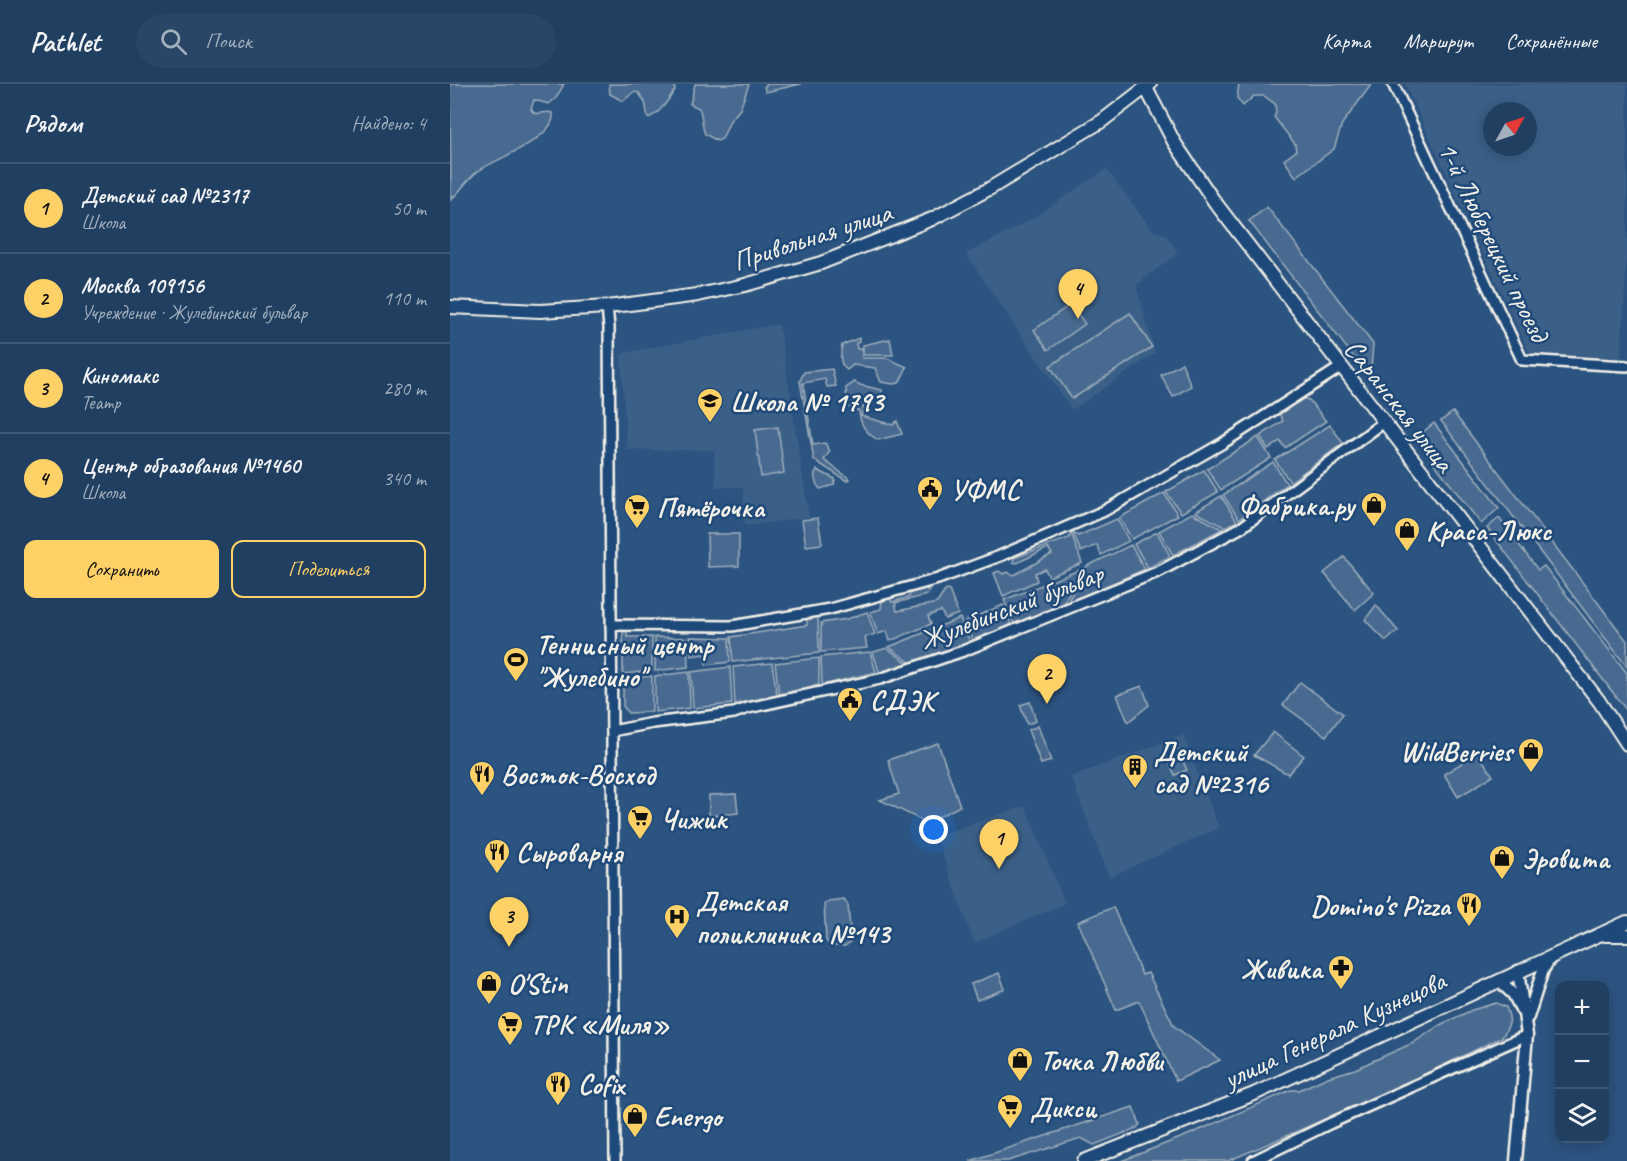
<!DOCTYPE html>
<html lang="ru">
<meta charset="utf-8">
<style>
:root{--surface:#213f61;--page:#294667;--text:#f1f3f6;--muted:#a2afbd;--line:#3e5876;--accent:#ffd166}
body{margin:0;font-family:Caveat,sans-serif;background:var(--page);color:var(--text)}
.controls{position:absolute;right:18px;bottom:18px;display:grid;overflow:hidden;border-radius:12px;box-shadow:0 3px 15px #0003}
.controls button{width:54px;height:54px;display:grid;place-items:center;padding:0;border:0;border-bottom:2px solid var(--line);background:var(--surface);color:var(--text);font:30px sans-serif}
.compass{position:absolute;left:1033px;top:18px;width:54px;height:54px;border-radius:50%;background:var(--surface);box-shadow:0 3px 15px #0003;rotate:50deg}
.you{position:absolute;left:484px;top:746px;width:21px;height:21px;margin:-15px;border:4px solid #fff;border-radius:50%;background:#1a73e8;box-shadow:0 0 0 9px #1a73e833}
.badge{display:grid;place-items:center;width:39px;height:39px;border-radius:50%;background:var(--accent);color:#111;font-size:20px;font-weight:700}
.pin{position:absolute;translate:-50% -50px;filter:drop-shadow(0 2px 3px #0008)}
.pin::after{content:'';position:absolute;top:32px;width:21px;height:18px;background:inherit;clip-path:polygon(0 0,100% 0,50% 100%)}
.list{margin:0;padding:0;list-style:none}
h2{display:flex;justify-content:space-between;align-items:center;height:78px;margin:0;padding:0 24px;font-size:26px}
h2 small{font-size:20px;font-weight:400;color:var(--muted)}
.list li{display:grid;grid-template-columns:39px 1fr auto;gap:18px;align-items:center;box-sizing:border-box;height:90px;padding:0 24px;border-top:2px solid var(--line)}
.list b{display:block;font-size:22px;white-space:nowrap}
.list p{margin:0;font-size:20px;white-space:nowrap;color:var(--muted)}
.list em{font-size:20px;font-style:normal;color:var(--muted)}
.actions{display:flex;gap:12px;padding:18px 24px}
.actions a{flex:1;padding:14px 0;border:2px solid var(--accent);border-radius:12px;text-align:center;font-size:21px;color:var(--accent)}
.actions .main{background:var(--accent);color:#111}
.icon{flex:none;width:33px;height:33px;fill:none;stroke:currentColor;stroke-width:2;stroke-linecap:round;stroke-linejoin:round}
.map{position:relative;flex:none;width:1177px;height:1077px;overflow:hidden}
header{display:flex;align-items:center;gap:36px;box-sizing:border-box;height:84px;padding:0 30px;background:var(--surface);border-bottom:2px solid var(--line)}
header strong{font-size:28px}
nav{display:flex;gap:33px;margin-inline-start:auto;font-size:21px}
.search{width:420px;height:54px;background:var(--page);display:flex;align-items:center;gap:15px;box-sizing:border-box;padding:0 21px;border-radius:33px;color:var(--muted);font-size:22px}
main{display:flex}
aside{flex:1;background:var(--surface)}
.map>svg:first-child{display:block}
.built{fill:#3b6088;fill-rule:evenodd}
.green{fill:#496b90;stroke:#9eaebc;stroke-width:1.5}
.lines{fill:none;stroke-linecap:round;stroke-linejoin:round}
.minor-casing{stroke:#f4f1e8;stroke-width:14}
.tertiary-casing{stroke:#f4f1e8;stroke-width:15}
.secondary-casing{stroke:#f4f1e8;stroke-width:16}
.minor{stroke:#1f4a7a;stroke-width:9}
.tertiary{stroke:#1f4a7a;stroke-width:10}
.secondary{stroke:#1f4a7a;stroke-width:12}
.labels{text-anchor:middle;stroke-width:5;stroke-linejoin:round;paint-order:stroke}
.street-label{font-size:28px;fill:#f4f1e8;stroke:#1f4a7a}
.poi-label{font-size:28px;font-weight:bold;fill:#f4f1e8;stroke:#1f4a7a;text-anchor:start}
</style>
<header>
<strong>Pathlet</strong>
<div class="search"><svg class="icon" aria-label="search" viewBox="0 0 24 24"><circle cx="10" cy="10" r="6"/><path d="M15 15l6 6"/></svg>Поиск</div>
<nav><a>Карта</a><a>Маршрут</a><a>Сохранённые</a></nav>
</header>
<main>
<aside>
<h2>Рядом<small>Найдено: 4</small></h2>
<ul class="list">
<li><span class="badge">1</span><div><b>Детский сад №2317</b><p>Школа</p></div><em>50 m</em></li>
<li><span class="badge">2</span><div><b>Москва 109156</b><p>Учреждение · Жулебинский бульвар</p></div><em>110 m</em></li>
<li><span class="badge">3</span><div><b>Киномакс</b><p>Театр</p></div><em>280 m</em></li>
<li><span class="badge">4</span><div><b>Центр образования №1460</b><p>Школа</p></div><em>340 m</em></li>
</ul>
<div class="actions"><a class="main">Сохранить</a><a>Поделиться</a></div>
</aside>
<div class="map">
<svg width="1177" height="1077" viewBox="0 0 1177 1077">
<rect width="100%" height="100%" fill="#2c5481"/>
<filter id="ink" filterUnits="userSpaceOnUse"><feTurbulence type="fractalNoise" baseFrequency=".0167" numOctaves="2"/><feDisplacementMap in="SourceGraphic" scale="12" xChannelSelector="R" yChannelSelector="G"/><feConvolveMatrix kernelMatrix="1 2 1 2 8 2 1 2 1" color-interpolation-filters="sRGB"/></filter>
<g filter="url(#ink)">
<g class="built">
<path d="M955,0H1177V167L1171,274L1080,270ZM1042,27H1078V63H1042Z"/>
<polygon points="656,85 703,147 715,150 728,169 686,201 705,269 622,326 516,170 580,136"/>
<polygon points="329,240 359,433 295,442 293,403 266,403 264,366 177,366 171,273 173,269"/>
<polygon points="733,651 769,744 659,793 621,693"/>
<polygon points="575,722 615,819 524,859 486,752"/>
</g>
<g class="green">
<path d="M0,0H114L106,14L99,20L84,16L81,25L84,29C91,31 96,26 103,29C107,55 43,75 27,88C18,95 10,107 1,116Z"/>
<path d="M159,0H224L225,6C218,16 210,30 198,34L195,18L189,9L184,8L173,17L160,10Z"/>
<path d="M245,0H299L290,25L280,37L272,55L267,57L255,50C251,41 253,32 249,24L240,20Z"/>
<polygon points="317,0 351,0 316,8 314,3"/>
<polygon points="789,0 921,0 921,1 892,40 884,65 846,93 834,76 846,67 845,60 824,33 826,29 825,20 814,12 804,12 793,22 787,14"/>
<polygon points="817,123 923,260 921,285 916,289 799,137"/>
<polygon points="621,220 635,240 598,266 584,246"/>
<polygon points="680,229 702,263 622,315 600,282"/>
<path d="M409,254V258L406,259L407,265H412V274H437L457,283L449,299L443,300L431,298L425,284L403,281L397,286C388,280 391,270 392,261Z"/>
<polygon points="440,255 443,271 413,271 413,261"/>
<polygon points="732,279 741,302 723,313 711,291"/>
<polygon points="382,285 386,302 377,303 375,295 353,299 363,361 375,359 380,367 374,376 400,395 397,397 364,376 350,297 354,288"/>
<path d="M405,298L410,301L432,306L431,315L417,312L411,332L443,341L447,337L452,350L428,356C416,349 410,341 409,327L397,322L396,304Z"/>
<polygon points="852,314 859,316 876,337 835,364 830,357 818,365 810,352 833,337 829,329"/>
<polygon points="1003,328 1177,557 1177,583 991,337"/>
<polygon points="984,339 1049,424 1031,440 981,375 984,372 975,361 973,348"/>
<polygon points="880,341 893,359 840,398 825,376"/>
<polygon points="328,343 334,389 311,393 305,346"/>
<polygon points="808,353 821,374 771,406 757,385"/>
<polygon points="823,378 837,400 789,435 773,411"/>
<path d="M367,386L385,395L384,401L370,405C366,401 362,391 367,386Z"/>
<polygon points="754,386 768,408 731,429 716,408"/>
<polygon points="714,409 728,431 682,455 669,434"/>
<polygon points="771,412 787,437 775,443 745,428"/>
<polygon points="742,429 772,445 723,471 709,447"/>
<polygon points="368,434 372,460 356,462 352,436"/>
<polygon points="1049,434 1088,486 1094,482 1177,589 1177,627 1037,444"/>
<polygon points="667,435 679,457 651,471 647,461 631,468 623,449 628,452"/>
<polygon points="707,448 720,472 698,484 684,460"/>
<polygon points="621,449 632,479 599,493 595,485 585,489 587,497 553,512 544,489 549,487 553,490 557,488 564,491 602,470 598,464 567,479 563,478 564,474 619,454"/>
<polygon points="257,450 289,450 289,482 258,483"/>
<polygon points="681,461 695,485 617,519 637,482"/>
<polygon points="894,473 924,509 905,526 874,489"/>
<polygon points="634,484 613,520 564,540 554,516"/>
<polygon points="472,503 480,507 477,511 445,519 447,527 487,519 495,507 499,506 508,530 495,535 491,527 478,532 481,540 440,557 437,547 428,550 420,528 431,525 432,517 440,514 442,518 459,513 461,506"/>
<polygon points="553,521 561,541 523,556 515,537"/>
<polygon points="926,521 948,547 936,557 915,536"/>
<polygon points="417,528 425,550 415,553 417,564 371,568 371,539 397,535"/>
<polygon points="368,532 369,569 283,578 281,553 357,541 357,533"/>
<polygon points="510,534 520,558 461,579 439,563"/>
<polygon points="173,546 177,546 177,553 202,553 202,587 173,590"/>
<polygon points="205,553 237,554 238,583 205,587"/>
<polygon points="240,553 279,554 280,578 256,581 255,570 241,572"/>
<polygon points="437,564 459,580 429,588 423,568"/>
<polygon points="420,568 426,588 372,601 371,573"/>
<polygon points="369,574 369,601 329,610 325,579"/>
<polygon points="322,579 327,611 285,620 283,583"/>
<polygon points="280,583 282,620 243,624 241,588"/>
<polygon points="239,588 240,624 205,628 205,592"/>
<polygon points="202,592 202,628 178,629 173,622 173,595"/>
<polygon points="850,598 893,630 876,652 833,621"/>
<polygon points="692,602 699,621 678,638 667,611"/>
<polygon points="580,618 586,637 577,640 570,621"/>
<polygon points="588,642 601,677 591,680 578,646"/>
<polygon points="823,648 854,672 838,690 804,671"/>
<polygon points="488,659 510,722 477,739 430,716 449,710 438,676"/>
<polygon points="727,664 737,686 725,691 715,669"/>
<polygon points="1028,669 1043,692 1008,713 994,690"/>
<polygon points="286,710 288,729 259,732 259,711"/>
<polygon points="394,815 398,821 401,856 399,859 395,862 380,862 376,856 374,820 379,817"/>
<polygon points="663,823 692,891 698,889 724,942 770,976 726,997 689,917 666,926 628,838"/>
<polygon points="549,889 555,905 527,916 521,900"/>
<path d="M1046,919L1056,923C1062,938 1060,940 1052,953L940,1007L778,1077H671L738,1051L841,1006H849L878,993L905,985L963,959L990,941L1022,926Z"/>
<polygon points="683,1023 690,1040 687,1044 644,1061 631,1054 558,1077 520,1077"/>
</g>
<g class="lines">
<defs>
<g id="minor">
<polyline points="943,0 1072,276 1177,282"/>
<polyline points="157,223 159,243 165,1077"/>
<polyline points="161,541 282,542 380,525 488,495 550,472 654,427 773,359 891,283"/>
<polyline points="162,647 203,639 284,629 298,624 430,595 513,567 710,487 792,443 934,338"/>
<polyline points="803,1077 881,1039 1077,951"/>
</g>
<g id="tertiary">
<polyline points="1049,897 1063,910 1072,927"/>
<polyline points="1078,933 1093,886 1101,873"/>
<polyline points="1066,1077 1077,951 1068,887"/>
</g>
<g id="secondary">
<polyline points="696,4 724,58 764,117 1149,617 1177,660"/>
<polyline points="0,223 90,227 157,223 248,211 295,201 371,179 482,135 539,105 652,37 700,0"/>
<polyline points="1155,851 1177,851"/>
<polyline points="634,1077 804,1010 1177,838"/>
</g>
</defs>
<use href="#minor" class="minor-casing"/>
<use href="#tertiary" class="tertiary-casing"/>
<use href="#secondary" class="secondary-casing"/>
<use href="#minor" class="minor"/>
<use href="#tertiary" class="tertiary"/>
<use href="#secondary" class="secondary"/>
</g>
</g>
<defs>
<symbol id="school-pin" viewBox="-11 -11 22 30"><path d="M0 17L-7.5 6A9.5 9.5 0 1 1 7.5 6Z" fill="#ffd166" stroke="#1f4a7a"/><path d="M0-5L7-2L0 1L-7-2ZM-4 1L0 2.5L4 1V4Q0 6-4 4Z" fill="#111"/></symbol>
<symbol id="civic-pin" viewBox="-11 -11 22 30"><path d="M0 17L-7.5 6A9.5 9.5 0 1 1 7.5 6Z" fill="#ffd166" stroke="#1f4a7a"/><path d="M-.6-6.5H3V-4.5H.6V-3L4-1V1h2V6H-6V1h2V-1L-.6-3ZM-1.2 2.5V6h2.4V2.5Z" fill="#111"/></symbol>
<symbol id="shop-pin" viewBox="-11 -11 22 30"><path d="M0 17L-7.5 6A9.5 9.5 0 1 1 7.5 6Z" fill="#ffd166" stroke="#1f4a7a"/><path d="M-5-2.5h2.3a2.7 3.5 0 0 1 5.4 0H5L5.5 6h-11ZM-1.5-2.5h3a1.5 2.3 0 0 0-3 0Z" fill="#111"/></symbol>
<symbol id="supermarket-pin" viewBox="-11 -11 22 30"><path d="M0 17L-7.5 6A9.5 9.5 0 1 1 7.5 6Z" fill="#ffd166" stroke="#1f4a7a"/><path d="M-6-5.5h2.5l.6 2H6L4.5 2H-2.5L-4.4-4H-6ZM-1.5 3.2a1.3 1.3 0 1 0 .1 0ZM3 3.2a1.3 1.3 0 1 0 .1 0Z" fill="#111"/></symbol>
<symbol id="stadium-pin" viewBox="-11 -11 22 30"><path d="M0 17L-7.5 6A9.5 9.5 0 1 1 7.5 6Z" fill="#ffd166" stroke="#1f4a7a"/><path d="M0-5a6.5 5 0 1 0 0 10a6.5 5 0 1 0 0-10ZM-3.5-1.8h7v3.6h-7Z" fill="#111"/></symbol>
<symbol id="building-pin" viewBox="-11 -11 22 30"><path d="M0 17L-7.5 6A9.5 9.5 0 1 1 7.5 6Z" fill="#ffd166" stroke="#1f4a7a"/><path d="M-4-6H4V6H1V3H-1V6H-4ZM-2.5-4.3h1.7v1.8h-1.7ZM.8-4.3h1.7v1.8H.8ZM-2.5-1h1.7V.8h-1.7ZM.8-1h1.7V.8H.8Z" fill="#111"/></symbol>
<symbol id="restaurant-pin" viewBox="-11 -11 22 30"><path d="M0 17L-7.5 6A9.5 9.5 0 1 1 7.5 6Z" fill="#ffd166" stroke="#1f4a7a"/><path d="M-5-6h1v4h1v-4h1v4h1v-4h1v5L-1.5 .5V6h-2V.5L-5-1ZM5-6V6H3V1.5H1.5Q1.5-4 5-6Z" fill="#111"/></symbol>
<symbol id="hospital-pin" viewBox="-11 -11 22 30"><path d="M0 17L-7.5 6A9.5 9.5 0 1 1 7.5 6Z" fill="#ffd166" stroke="#1f4a7a"/><path d="M-5-5h3v3.5h4V-5h3V5h-3V1.5h-4V5h-3Z" fill="#111"/></symbol>
<symbol id="pharmacy-pin" viewBox="-11 -11 22 30"><path d="M0 17L-7.5 6A9.5 9.5 0 1 1 7.5 6Z" fill="#ffd166" stroke="#1f4a7a"/><path d="M-2-6h4v4h4v4h-4v4h-4v-4h-4v-4h4Z" fill="#111"/></symbol>
</defs>
<g fill-rule="evenodd">
<use href="#school-pin" x="245" y="302" width="30" height="40"/>
<use href="#civic-pin" x="465" y="390" width="30" height="40"/>
<use href="#shop-pin" x="909" y="406" width="30" height="40"/>
<use href="#supermarket-pin" x="172" y="408" width="30" height="40"/>
<use href="#shop-pin" x="942" y="431" width="30" height="40"/>
<use href="#stadium-pin" x="51" y="561" width="30" height="40"/>
<use href="#civic-pin" x="385" y="601" width="30" height="40"/>
<use href="#shop-pin" x="1066" y="652" width="30" height="40"/>
<use href="#building-pin" x="670" y="668" width="30" height="40"/>
<use href="#restaurant-pin" x="17" y="675" width="30" height="40"/>
<use href="#supermarket-pin" x="175" y="719" width="30" height="40"/>
<use href="#restaurant-pin" x="32" y="753" width="30" height="40"/>
<use href="#shop-pin" x="1037" y="759" width="30" height="40"/>
<use href="#restaurant-pin" x="1004" y="806" width="30" height="40"/>
<use href="#hospital-pin" x="212" y="818" width="30" height="40"/>
<use href="#pharmacy-pin" x="876" y="869" width="30" height="40"/>
<use href="#shop-pin" x="24" y="884" width="30" height="40"/>
<use href="#supermarket-pin" x="45" y="925" width="30" height="40"/>
<use href="#shop-pin" x="555" y="961" width="30" height="40"/>
<use href="#restaurant-pin" x="93" y="985" width="30" height="40"/>
<use href="#supermarket-pin" x="545" y="1008" width="30" height="40"/>
<use href="#shop-pin" x="170" y="1017" width="30" height="40"/>
</g>
<g class="labels">
<g class="street-label">
<text transform="translate(362 152) rotate(-18)" y="10">Привольная улица</text>
<text transform="translate(1044 157) rotate(64)" y="10">1-й Люберецкий проезд</text>
<text transform="translate(950 321) rotate(52)" y="10">Саранская улица</text>
<text transform="translate(561 522) rotate(-21)" y="10">Жулебинский бульвар</text>
<text transform="translate(884 945) rotate(-25)" y="10">улица Генерала Кузнецова</text>
</g>
<g class="poi-label">
<text x="280" y="327">Школа № 1793</text>
<text x="500" y="415">УФМС</text>
<text x="904" y="431" text-anchor="end">Фабрика.ру</text>
<text x="207" y="433">Пятёрочка</text>
<text x="976" y="456">Краса-Люкс</text>
<text x="86" y="570">Теннисный центр<tspan x="86" dy="32">"Жулебино"</tspan></text>
<text x="420" y="626">СДЭК</text>
<text x="704" y="677">Детский<tspan x="704" dy="32">сад №2316</tspan></text>
<text x="1062" y="677" text-anchor="end">WildBerries</text>
<text x="51" y="700">Восток-Восход</text>
<text x="210" y="744">Чижик</text>
<text x="66" y="778">Сыроварня</text>
<text x="1072" y="784">Эровита</text>
<text x="246" y="827">Детская<tspan x="246" dy="32">поликлиника №143</tspan></text>
<text x="1000" y="831" text-anchor="end">Domino's Pizza</text>
<text x="872" y="894" text-anchor="end">Живика</text>
<text x="58" y="909">O'Stin</text>
<text x="80" y="950">ТРК «Миля»</text>
<text x="590" y="986">Точка Любви</text>
<text x="128" y="1010">Cofix</text>
<text x="580" y="1033">Дикси</text>
<text x="204" y="1042">Energo</text>
</g>
</g>
</svg>
<div class="controls">
<button>+</button>
<button>−</button>
<button><svg class="icon" aria-label="layers" viewBox="0 0 24 24"><path d="M12 4l9 5-9 5-9-5zM3 14l9 5 9-5"/></svg></button>
</div>
<svg class="compass" viewBox="-18 -18 36 36"><path d="M0-13l5 13h-10z" fill="#e53935"/><path d="M0 13l5-13h-10z" fill="#a2afbd"/></svg>
<div class="you"></div>
<div class="pin badge" style="left:549px;top:785px">1</div>
<div class="pin badge" style="left:597px;top:620px">2</div>
<div class="pin badge" style="left:59px;top:863px">3</div>
<div class="pin badge" style="left:628px;top:235px">4</div>
</div>
</main>
